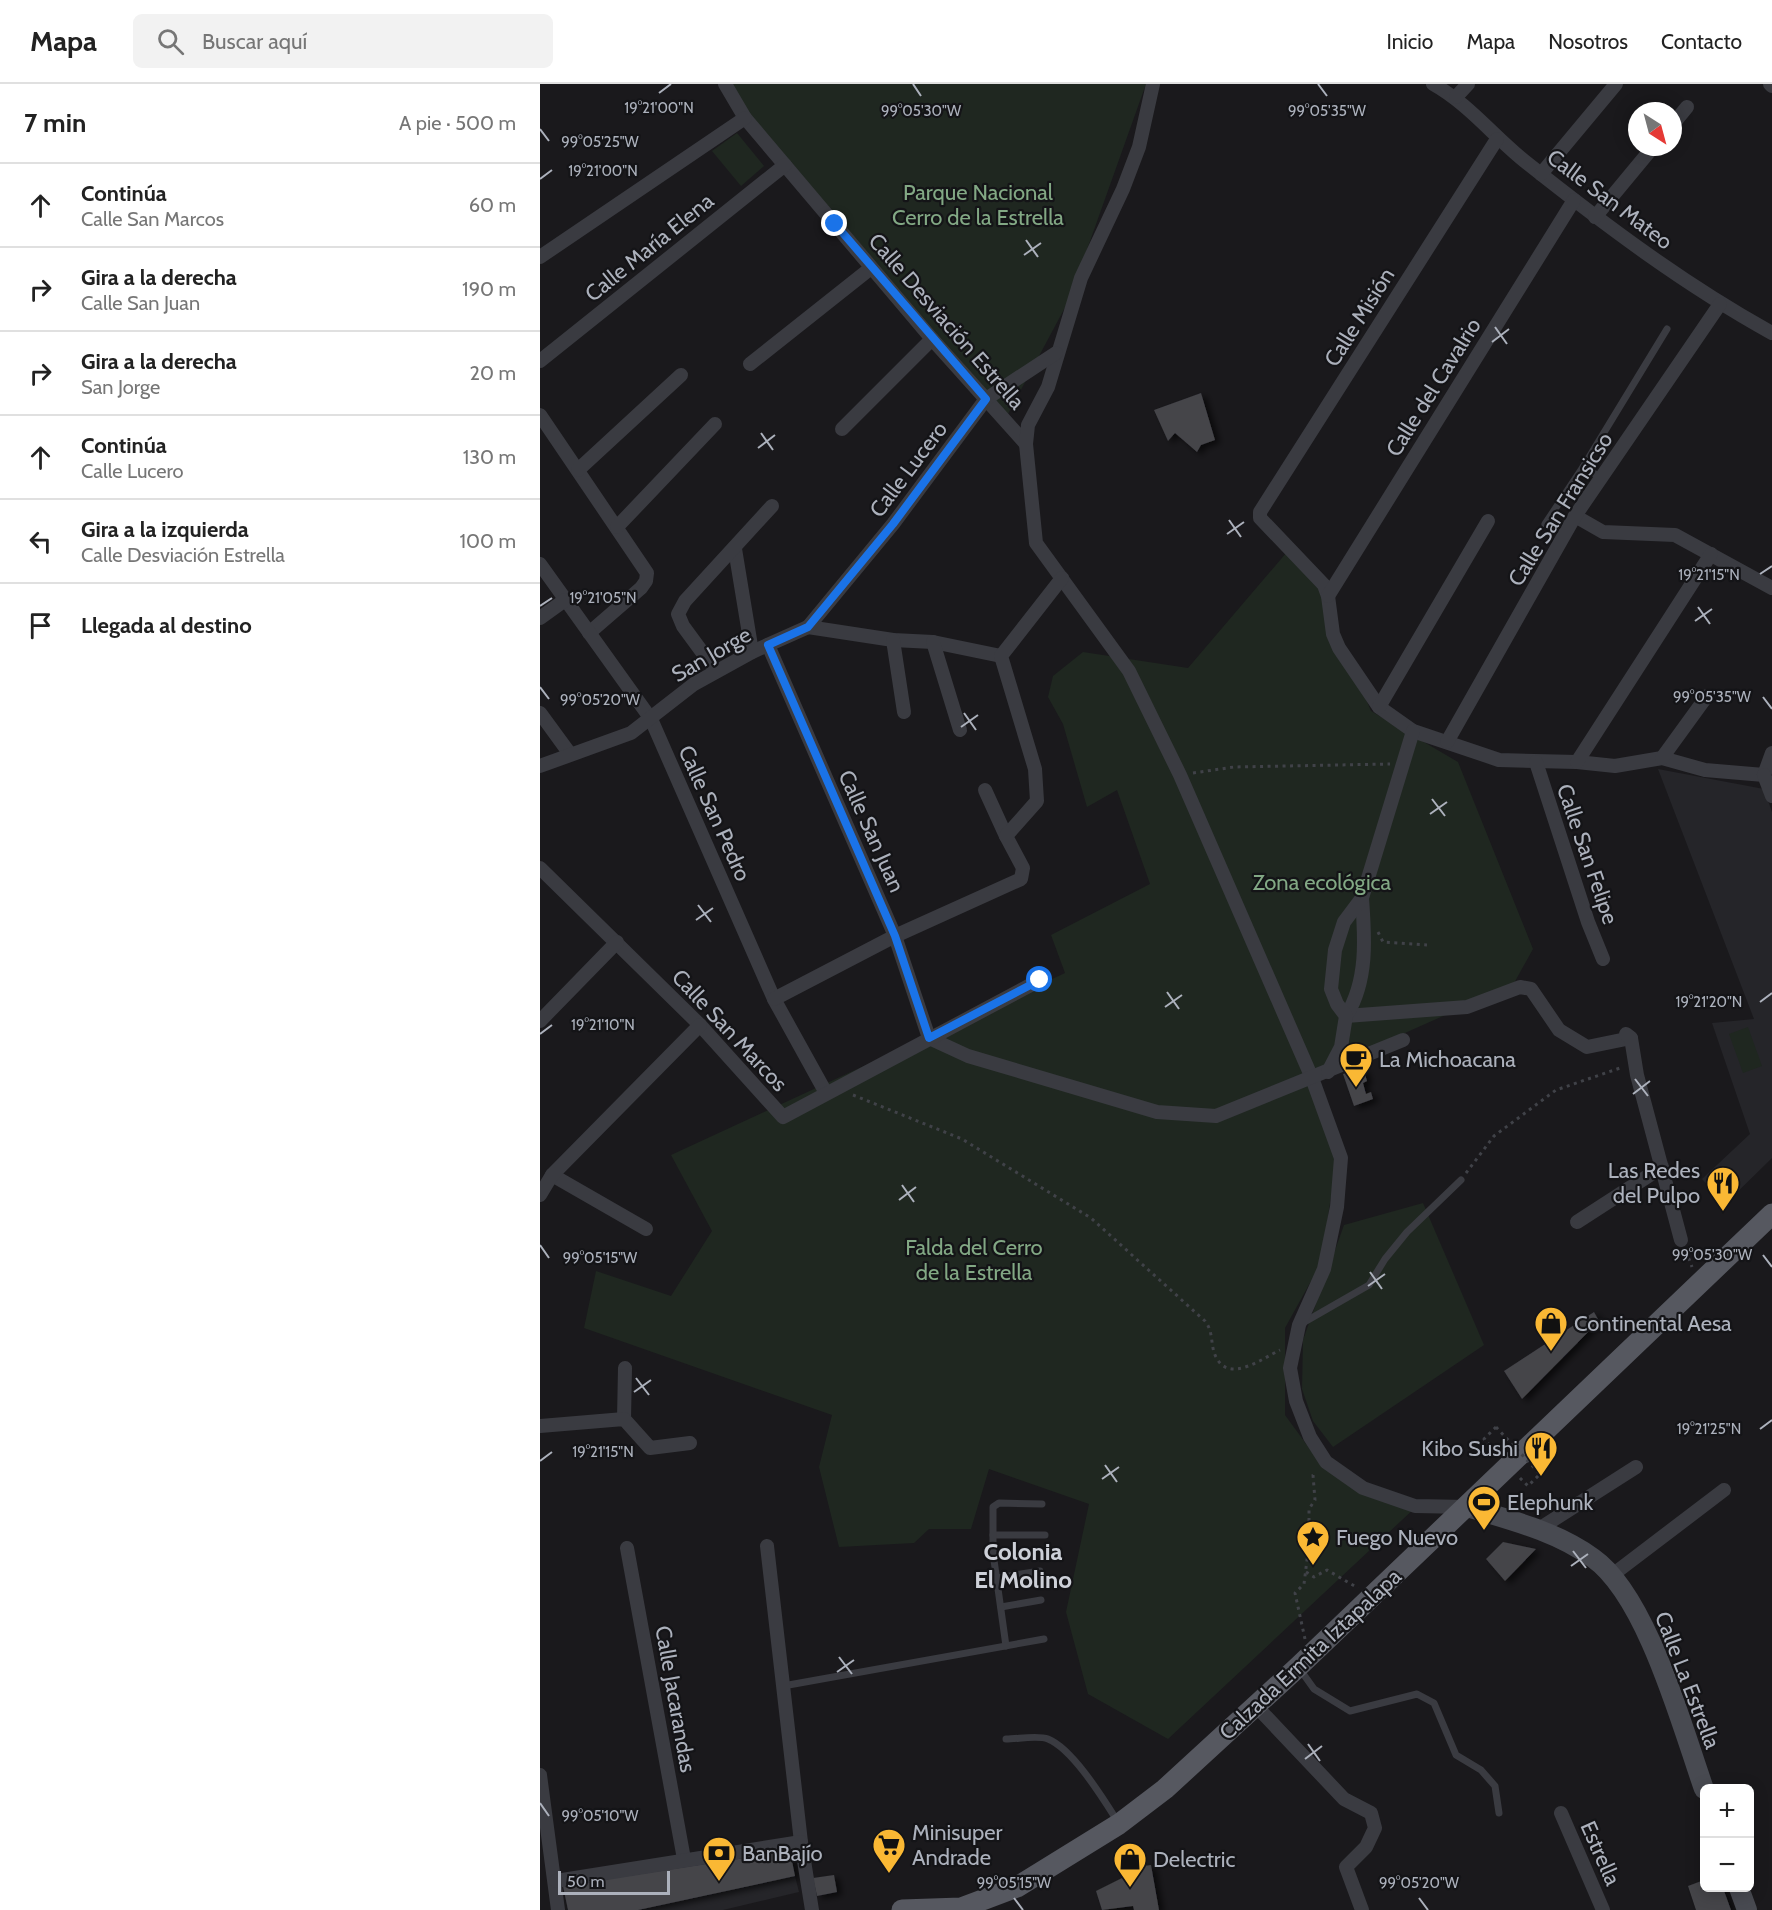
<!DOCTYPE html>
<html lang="es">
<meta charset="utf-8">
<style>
:root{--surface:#fff;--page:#f2f2f2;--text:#222;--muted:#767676;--line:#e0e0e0}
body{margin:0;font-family:Cabin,sans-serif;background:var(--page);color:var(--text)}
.controls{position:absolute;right:18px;bottom:18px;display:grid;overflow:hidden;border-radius:9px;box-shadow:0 3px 15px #0003}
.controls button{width:54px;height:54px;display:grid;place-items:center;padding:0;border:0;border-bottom:2px solid var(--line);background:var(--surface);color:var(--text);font:30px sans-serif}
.compass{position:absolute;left:1088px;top:18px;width:54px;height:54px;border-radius:50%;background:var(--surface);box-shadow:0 3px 15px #0003;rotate:144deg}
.scale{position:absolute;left:18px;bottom:15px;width:112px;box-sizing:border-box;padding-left:6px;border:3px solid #acb1bc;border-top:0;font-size:16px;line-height:21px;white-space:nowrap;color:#acb1bc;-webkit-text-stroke:4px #141417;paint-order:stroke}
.stop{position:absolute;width:18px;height:18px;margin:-14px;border:4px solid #1a73e8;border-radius:50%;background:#fff}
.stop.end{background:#1a73e8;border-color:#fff;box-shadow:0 2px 6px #0008}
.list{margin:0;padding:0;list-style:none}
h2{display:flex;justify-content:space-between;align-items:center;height:78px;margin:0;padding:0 24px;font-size:26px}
h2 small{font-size:20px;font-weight:400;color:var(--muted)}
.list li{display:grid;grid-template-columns:39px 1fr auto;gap:18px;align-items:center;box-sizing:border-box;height:84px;padding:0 24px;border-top:2px solid var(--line)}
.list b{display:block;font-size:22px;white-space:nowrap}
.list p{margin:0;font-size:20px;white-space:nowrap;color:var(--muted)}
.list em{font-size:20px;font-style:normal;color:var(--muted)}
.icon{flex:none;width:33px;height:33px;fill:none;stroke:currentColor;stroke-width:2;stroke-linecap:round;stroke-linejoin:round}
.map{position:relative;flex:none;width:1232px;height:1826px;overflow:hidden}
header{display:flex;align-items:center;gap:36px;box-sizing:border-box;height:84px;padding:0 30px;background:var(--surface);border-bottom:2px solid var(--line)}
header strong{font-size:28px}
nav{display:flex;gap:33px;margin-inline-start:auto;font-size:21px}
.search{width:420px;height:54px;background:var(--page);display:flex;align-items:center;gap:15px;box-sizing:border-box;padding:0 21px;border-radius:9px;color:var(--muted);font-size:22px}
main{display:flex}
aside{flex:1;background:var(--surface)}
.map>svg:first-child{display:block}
.built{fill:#252529}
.green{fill:#1f2720}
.building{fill:#444449;filter:url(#shadow)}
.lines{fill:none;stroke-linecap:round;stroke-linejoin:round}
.path{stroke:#404248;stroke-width:3;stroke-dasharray:3 4.5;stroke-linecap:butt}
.lane{stroke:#3a3b41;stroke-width:7}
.street{stroke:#3a3b41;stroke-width:14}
.secondary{stroke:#484a51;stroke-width:20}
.primary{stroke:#565860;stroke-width:21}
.path-bridge{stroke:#404248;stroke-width:3;stroke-dasharray:3 4.5;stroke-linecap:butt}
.route{stroke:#1a73e8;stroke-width:8}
.ticks{fill:none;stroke:#acb1bc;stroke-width:2}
.labels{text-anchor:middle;stroke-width:4.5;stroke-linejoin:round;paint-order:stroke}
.park-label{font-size:22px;fill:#82a884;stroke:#141417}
.street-label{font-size:22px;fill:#acb1bc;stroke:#141417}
.poi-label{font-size:22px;fill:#acb1bc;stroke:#141417;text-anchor:start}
.neighbourhood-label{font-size:24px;font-weight:bold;fill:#cdd0d8;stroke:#141417}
.ticks-label{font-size:15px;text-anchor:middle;fill:#acb1bc;stroke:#141417;stroke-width:4.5;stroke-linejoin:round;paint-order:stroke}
</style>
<header>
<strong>Mapa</strong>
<div class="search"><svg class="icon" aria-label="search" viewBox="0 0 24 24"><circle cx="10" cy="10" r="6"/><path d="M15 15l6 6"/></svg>Buscar aquí</div>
<nav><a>Inicio</a><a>Mapa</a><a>Nosotros</a><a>Contacto</a></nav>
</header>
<main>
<aside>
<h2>7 min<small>A pie · 500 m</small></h2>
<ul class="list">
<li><svg class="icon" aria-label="ahead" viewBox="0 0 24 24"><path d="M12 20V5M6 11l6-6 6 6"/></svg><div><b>Continúa</b><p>Calle San Marcos</p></div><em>60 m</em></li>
<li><svg class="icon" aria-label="right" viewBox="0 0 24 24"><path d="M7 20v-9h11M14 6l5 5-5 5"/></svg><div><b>Gira a la derecha</b><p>Calle San Juan</p></div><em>190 m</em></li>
<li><svg class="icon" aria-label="right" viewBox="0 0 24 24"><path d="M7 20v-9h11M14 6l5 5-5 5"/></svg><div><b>Gira a la derecha</b><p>San Jorge</p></div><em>20 m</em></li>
<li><svg class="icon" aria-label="ahead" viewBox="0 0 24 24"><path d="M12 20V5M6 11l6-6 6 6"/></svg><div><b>Continúa</b><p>Calle Lucero</p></div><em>130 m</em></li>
<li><svg class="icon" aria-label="left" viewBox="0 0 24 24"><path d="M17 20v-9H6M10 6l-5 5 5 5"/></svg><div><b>Gira a la izquierda</b><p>Calle Desviación Estrella</p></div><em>100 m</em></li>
<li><svg class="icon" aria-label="arrive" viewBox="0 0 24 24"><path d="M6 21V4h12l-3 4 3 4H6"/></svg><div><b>Llegada al destino</b></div></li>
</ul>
</aside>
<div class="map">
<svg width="1232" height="1826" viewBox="0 0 1232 1826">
<defs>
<filter id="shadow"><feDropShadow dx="5" dy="3" stdDeviation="3" flood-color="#0009"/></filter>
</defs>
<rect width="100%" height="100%" fill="#1a191c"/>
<g class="built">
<polygon points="1118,685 1224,705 1232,728 1232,1074 1185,1120 1162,1095 1210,1050 1172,939 1214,935"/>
<polygon points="213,1772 220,1799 255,1792 259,1808 183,1826 28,1826 23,1802"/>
</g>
<g class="green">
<polygon points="181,0 606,0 529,216 468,330 190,20"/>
<polygon points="197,49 224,82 201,102 172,67"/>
<polygon points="747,468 778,502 831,627 918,678 993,865 973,901 768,992 798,1066 781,1179 745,1244 745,1331 783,1383 877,1422 628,1655 548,1610 526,1528 549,1420 449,1385 431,1445 389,1445 374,1459 299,1463 279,1383 292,1331 44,1244 56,1187 131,1212 172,1147 131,1071 525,889 511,851 610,800 577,706 547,723 523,640 508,613 513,592 543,568 648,584"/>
<polygon points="1208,943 1222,982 1203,989 1189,950"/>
<polygon points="883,1119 944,1261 793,1363 773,1337 762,1305 763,1256 804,1141"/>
</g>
<g class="building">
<polygon points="661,309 675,356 661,361 657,368 635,349 628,357 614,326"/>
<polygon points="823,983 827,997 823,999 826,1010 831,1008 833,1015 814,1022 803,990"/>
<polygon points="1054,1228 1059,1237 982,1315 964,1287"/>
<polygon points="963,1458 996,1465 965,1497 946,1475"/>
<polygon points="250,1767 255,1792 98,1826 28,1826 23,1802"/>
<polygon points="611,1781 619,1826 594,1826 593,1822 562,1826 556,1807 588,1791 589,1784"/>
<polygon points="294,1791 297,1808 277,1812 273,1794"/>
<polygon points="1164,1796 1164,1804 1183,1804 1191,1826 1156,1826 1148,1802"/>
</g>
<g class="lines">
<g class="path">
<polyline points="653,689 694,683 850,680"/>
<polyline points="838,848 843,858 887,861"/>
<path d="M313,1011L422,1055L551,1134L665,1237C674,1248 670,1262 676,1273C689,1300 723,1274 740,1266"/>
<polyline points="926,1089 954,1052 1016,1006 1083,983"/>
<polyline points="1146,1167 1152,1183"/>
<polyline points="956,1343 944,1355 957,1369"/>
<polyline points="980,1394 988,1402 1000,1390"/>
<polyline points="769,1437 769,1425 775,1416 773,1391 776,1388"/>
<polyline points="766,1488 774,1493 787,1486 818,1504"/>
<polyline points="765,1555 755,1509 764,1500 768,1468"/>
</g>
<g class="lane">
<polyline points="1062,394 1043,383 1127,245"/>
<polyline points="1005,440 1043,383"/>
<polyline points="761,1240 829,1201 845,1175 867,1148 921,1096"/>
<polyline points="453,1451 505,1451"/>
<polyline points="457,1494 500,1487"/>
<polyline points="461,1523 501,1516"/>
<polyline points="466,1562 453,1469 453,1423 459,1419 502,1420"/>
<polyline points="759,1584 774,1605 810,1627 877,1610 894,1619 916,1671 941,1686 955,1702 959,1729"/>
<polyline points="243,1602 504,1555"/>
<path d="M466,1655C478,1655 498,1651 508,1655C533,1665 564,1716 578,1738"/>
</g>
<g class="street">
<polyline points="185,0 205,34 392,255 486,360"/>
<polyline points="613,0 599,63 583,105 541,194 508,303 488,341 486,360 496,459 589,587 640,691 772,994 801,1074 797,1123 784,1185 759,1241 750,1284 756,1317 770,1353 786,1378 823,1404 875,1422 927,1423"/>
<path d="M893,0C929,20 955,54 987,79C1065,141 1145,201 1232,249"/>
<polyline points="1230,0 1232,2"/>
<polyline points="916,13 928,0"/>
<polyline points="1133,40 1147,23"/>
<polyline points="957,55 720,428 720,434 784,501 788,512 793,550 799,564 839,623 873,647 959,676 1037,678 1075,682 1122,674 1165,686 1224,691"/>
<polyline points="1001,90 1076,0"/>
<polyline points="1055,133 1113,63"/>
<polyline points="0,173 205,34"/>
<polyline points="0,277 245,81"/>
<polyline points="210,280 331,184"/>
<polyline points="0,331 107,489 106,497 101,504 49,549"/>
<polyline points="302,345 392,255"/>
<polyline points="38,386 141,291"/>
<polyline points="1035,432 1063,448 1135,451 1232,504"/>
<polyline points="77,443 175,340"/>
<polyline points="195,465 212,568"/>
<polyline points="0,480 111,635 234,915 286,1009"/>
<polyline points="788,512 1034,116"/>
<polyline points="0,534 25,516"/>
<polyline points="268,543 353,556 393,558 461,572"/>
<polyline points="353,556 364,628"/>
<polyline points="393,558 420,646"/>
<polyline points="228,561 355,852 389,954 428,972 617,1028 676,1032 863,956"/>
<polyline points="176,587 143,542 138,530 145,517 232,422"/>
<polyline points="839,623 948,437"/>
<polyline points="0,629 30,670"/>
<polyline points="907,658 1035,432 1180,220"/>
<polyline points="1122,674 1167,612"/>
<polyline points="996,678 1048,838 1063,875"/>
<polyline points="1037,678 1171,470"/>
<polyline points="0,682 91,649 154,600 212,568 268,543 353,440 446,315 516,269"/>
<polyline points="1224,691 1232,669"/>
<polyline points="1224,691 1232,712"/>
<polyline points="445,706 466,752"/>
<polyline points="0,784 160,941 243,1033 500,896"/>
<polyline points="234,915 355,852 481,795 483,784 466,752 497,717 495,685 461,572 522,494"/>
<polyline points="806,932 927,923 980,903 991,905 1019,946 1047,963 1091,954"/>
<path d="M806,932C828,897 825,854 822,814"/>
<polyline points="0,937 77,858"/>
<polyline points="1086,950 1091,954 1097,991 1141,1156"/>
<polyline points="788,988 801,963 806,932 797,920 791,905 795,866 804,838 822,814 873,647"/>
<polyline points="12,1091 106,1145"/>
<polyline points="0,1111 12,1091 160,941"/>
<polyline points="1037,1138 1122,1083"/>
<polyline points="84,1335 85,1284"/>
<polyline points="0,1342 84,1335 110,1364 150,1359"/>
<polyline points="999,1445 1096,1383"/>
<polyline points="227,1462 261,1758 272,1826"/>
<polyline points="87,1464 144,1775"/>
<polyline points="1071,1492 1184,1406"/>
<polyline points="716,1622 804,1715 831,1729 835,1744 826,1763 806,1783 822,1826"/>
<polyline points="0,1691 18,1826"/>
<polyline points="1021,1729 1063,1826"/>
<polyline points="16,1797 261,1758"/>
</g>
<g class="secondary">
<path d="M927,1423C970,1436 1016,1447 1053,1474C1107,1512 1142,1643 1164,1705"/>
<polyline points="1199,1804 1207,1826"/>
</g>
<polyline class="primary" points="362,1826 421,1824 477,1803 579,1740 625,1705 758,1583 1232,1130"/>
<polyline class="path-bridge" points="956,1343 1000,1390"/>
</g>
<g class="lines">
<polyline class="route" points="295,140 446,315 353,440 268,543 228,561 355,852 389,954 500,896"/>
</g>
<path class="ticks" d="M373,0L381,12M778,0L787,12M119,9L131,0M0,45L9,57M0,95L12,86M486,156L498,173M484,171L501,159M955,243L967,260M952,258L969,245M221,349L233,366M218,364L235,351M689,436L701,453M687,450L704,438M1220,490L1232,482M0,522L12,514M1158,523L1170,540M1155,537L1172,525M0,603L9,615M1223,613L1232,625M424,629L436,646M421,643L438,631M892,715L905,732M890,730L907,718M158,821L171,838M156,836L173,824M627,908L639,925M1220,918L1232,909M625,923L642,911M0,950L12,941M1095,995L1108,1012M1093,1010L1110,997M362,1101L374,1118M359,1116L376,1103M0,1161L9,1174M1223,1171L1232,1183M830,1188L842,1205M828,1202L845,1190M96,1294L109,1311M94,1308L111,1296M1220,1345L1232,1336M0,1377L12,1368M565,1381L577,1398M562,1395L579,1383M1033,1467L1046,1484M1031,1482L1048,1470M299,1573L312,1590M297,1588L314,1576M768,1660L780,1677M765,1675L782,1662M0,1719L9,1732M474,1814L483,1826M879,1814L888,1826"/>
<defs>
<symbol id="cafe-pin" viewBox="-11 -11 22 30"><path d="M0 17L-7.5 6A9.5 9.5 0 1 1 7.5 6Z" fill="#fab834" stroke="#141417"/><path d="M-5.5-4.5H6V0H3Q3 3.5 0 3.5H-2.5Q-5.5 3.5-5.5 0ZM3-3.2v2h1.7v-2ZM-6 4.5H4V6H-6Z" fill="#111"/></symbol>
<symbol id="restaurant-pin" viewBox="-11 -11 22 30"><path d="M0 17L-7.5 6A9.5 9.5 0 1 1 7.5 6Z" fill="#fab834" stroke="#141417"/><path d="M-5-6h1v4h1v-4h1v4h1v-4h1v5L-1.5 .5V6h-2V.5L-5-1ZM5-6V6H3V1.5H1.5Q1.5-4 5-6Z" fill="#111"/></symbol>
<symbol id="shop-pin" viewBox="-11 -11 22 30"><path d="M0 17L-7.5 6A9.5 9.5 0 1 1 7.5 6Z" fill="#fab834" stroke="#141417"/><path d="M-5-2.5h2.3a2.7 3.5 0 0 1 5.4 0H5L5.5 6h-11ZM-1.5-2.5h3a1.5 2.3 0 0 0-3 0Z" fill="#111"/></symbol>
<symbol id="stadium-pin" viewBox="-11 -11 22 30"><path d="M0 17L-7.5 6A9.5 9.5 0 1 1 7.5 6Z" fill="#fab834" stroke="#141417"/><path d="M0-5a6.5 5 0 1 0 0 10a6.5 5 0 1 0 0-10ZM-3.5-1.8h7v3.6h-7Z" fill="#111"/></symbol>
<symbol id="sight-pin" viewBox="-11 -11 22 30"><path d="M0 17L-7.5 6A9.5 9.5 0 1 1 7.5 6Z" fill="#fab834" stroke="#141417"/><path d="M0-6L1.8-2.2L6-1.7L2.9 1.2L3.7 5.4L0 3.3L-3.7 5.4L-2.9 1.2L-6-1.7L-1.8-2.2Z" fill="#111"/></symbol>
<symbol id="supermarket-pin" viewBox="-11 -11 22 30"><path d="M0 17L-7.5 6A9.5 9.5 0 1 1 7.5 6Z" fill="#fab834" stroke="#141417"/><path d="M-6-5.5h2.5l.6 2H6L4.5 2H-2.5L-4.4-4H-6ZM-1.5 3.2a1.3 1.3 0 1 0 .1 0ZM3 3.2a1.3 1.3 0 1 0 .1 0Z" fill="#111"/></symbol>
<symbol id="bank-pin" viewBox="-11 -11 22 30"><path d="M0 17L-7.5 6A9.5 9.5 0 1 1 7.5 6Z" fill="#fab834" stroke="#141417"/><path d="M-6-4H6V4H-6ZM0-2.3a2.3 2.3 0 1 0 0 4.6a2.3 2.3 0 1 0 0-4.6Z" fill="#111"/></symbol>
</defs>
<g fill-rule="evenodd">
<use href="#cafe-pin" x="797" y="956" width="38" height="52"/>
<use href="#restaurant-pin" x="1164" y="1080" width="38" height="52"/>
<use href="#shop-pin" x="992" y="1220" width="38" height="52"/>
<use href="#restaurant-pin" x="982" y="1345" width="38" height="52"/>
<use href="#stadium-pin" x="925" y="1399" width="38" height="52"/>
<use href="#sight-pin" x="754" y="1434" width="38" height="52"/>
<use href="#supermarket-pin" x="330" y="1742" width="38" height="52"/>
<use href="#bank-pin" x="160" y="1750" width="38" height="52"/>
<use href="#shop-pin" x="571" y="1756" width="38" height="52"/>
</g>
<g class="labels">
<g class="park-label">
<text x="438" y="116">Parque Nacional<tspan x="438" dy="25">Cerro de la Estrella</tspan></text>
<text x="782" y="806">Zona ecológica</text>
<text x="434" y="1171">Falda del Cerro<tspan x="434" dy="25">de la Estrella</tspan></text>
</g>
<g class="street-label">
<text transform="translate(1070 115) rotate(37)" y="8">Calle San Mateo</text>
<text transform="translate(109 163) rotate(-39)" y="8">Calle María Elena</text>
<text transform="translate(819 233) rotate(-58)" y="8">Calle Misión</text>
<text transform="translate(407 237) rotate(49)" y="8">Calle Desviación Estrella</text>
<text transform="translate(893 303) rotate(-58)" y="8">Calle del Cavalrio</text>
<text transform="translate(368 385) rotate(-53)" y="8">Calle Lucero</text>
<text transform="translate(1020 425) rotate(-58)" y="8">Calle San Fransicso</text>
<text transform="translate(171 570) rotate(-30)" y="8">San Jorge</text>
<text transform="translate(175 729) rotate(66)" y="8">Calle San Pedro</text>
<text transform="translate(332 747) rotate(66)" y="8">Calle San Juan</text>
<text transform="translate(1048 770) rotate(71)" y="8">Calle San Felipe</text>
<text transform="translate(190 946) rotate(47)" y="8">Calle San Marcos</text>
<text transform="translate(770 1570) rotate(-43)" y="8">Calzada Ermita Iztapalapa</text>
<text transform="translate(1148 1596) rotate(69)" y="8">Calle La Estrella</text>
<text transform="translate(136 1615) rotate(80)" y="8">Calle Jacarandas</text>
<text transform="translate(1061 1769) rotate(66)" y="8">Estrella</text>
</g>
<g class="poi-label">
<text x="839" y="983">La Michoacana</text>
<text x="1160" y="1094" text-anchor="end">Las Redes<tspan x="1160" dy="25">del Pulpo</tspan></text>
<text x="1034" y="1247">Continental Aesa</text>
<text x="978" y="1372" text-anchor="end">Kibo Sushi</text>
<text x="967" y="1426">Elephunk</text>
<text x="796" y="1461">Fuego Nuevo</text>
<text x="372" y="1756">Minisuper<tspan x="372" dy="25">Andrade</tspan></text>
<text x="202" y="1777">BanBajío</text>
<text x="613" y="1783">Delectric</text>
</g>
<g class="neighbourhood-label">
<text x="483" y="1476">Colonia<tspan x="483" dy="28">El Molino</tspan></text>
</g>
</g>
<g class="ticks-label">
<text x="119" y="29">19°21'00"N</text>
<text x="381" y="32">99°05'30"W</text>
<text x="787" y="32">99°05'35"W</text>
<text x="60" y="63">99°05'25"W</text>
<text x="63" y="92">19°21'00"N</text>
<text x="1169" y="496">19°21'15"N</text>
<text x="63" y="519">19°21'05"N</text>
<text x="1172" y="618">99°05'35"W</text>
<text x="60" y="621">99°05'20"W</text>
<text x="1169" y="923">19°21'20"N</text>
<text x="63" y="946">19°21'10"N</text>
<text x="1172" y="1176">99°05'30"W</text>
<text x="60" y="1179">99°05'15"W</text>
<text x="1169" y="1350">19°21'25"N</text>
<text x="63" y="1373">19°21'15"N</text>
<text x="60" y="1737">99°05'10"W</text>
<text x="474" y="1804">99°05'15"W</text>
<text x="879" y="1804">99°05'20"W</text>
</g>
</svg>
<div class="controls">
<button>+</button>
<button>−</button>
</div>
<svg class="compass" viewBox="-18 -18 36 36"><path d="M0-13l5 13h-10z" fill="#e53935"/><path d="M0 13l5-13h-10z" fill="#767676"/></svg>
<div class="scale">50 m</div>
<div class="stop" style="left:500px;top:896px"></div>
<div class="stop end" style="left:295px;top:140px"></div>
</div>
</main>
